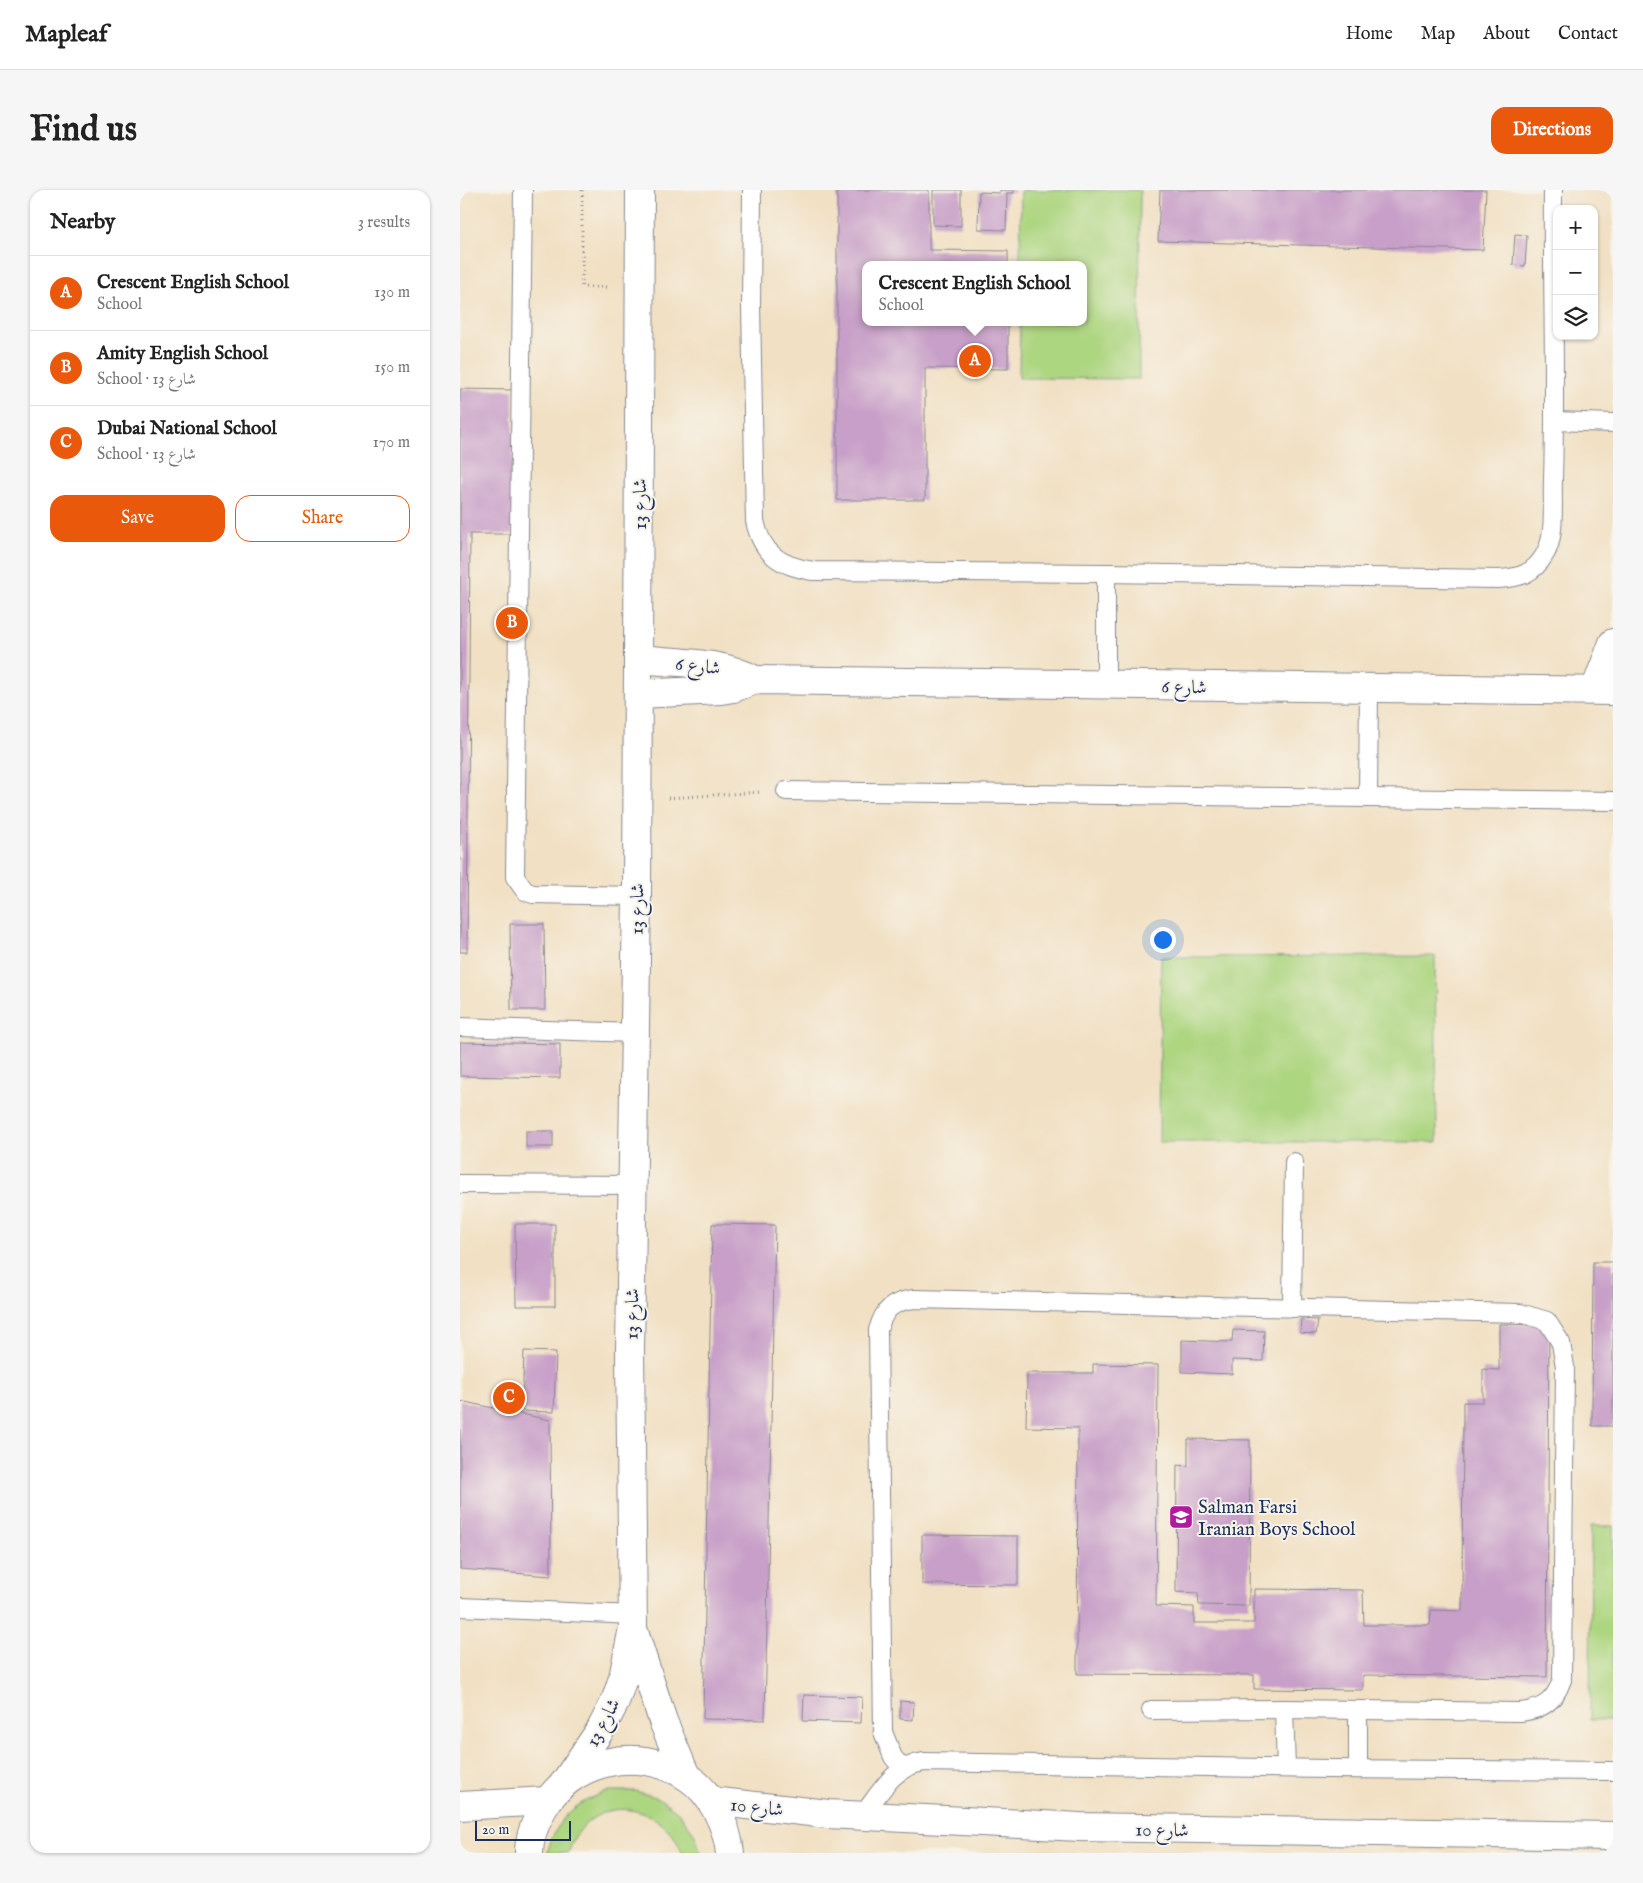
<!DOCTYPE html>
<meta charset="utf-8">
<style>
:root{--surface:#fff;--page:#f6f6f6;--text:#222;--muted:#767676;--line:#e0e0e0;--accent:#ea580c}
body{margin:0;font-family:"IM FELL English",Amiri,serif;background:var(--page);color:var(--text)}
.controls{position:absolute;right:15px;top:15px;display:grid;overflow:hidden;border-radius:10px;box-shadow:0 1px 4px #0004}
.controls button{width:45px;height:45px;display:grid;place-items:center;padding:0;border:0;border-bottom:1px solid var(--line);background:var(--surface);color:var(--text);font:25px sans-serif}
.scale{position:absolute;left:15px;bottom:12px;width:96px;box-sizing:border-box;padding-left:5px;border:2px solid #1b2f5e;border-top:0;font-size:14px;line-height:18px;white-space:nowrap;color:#1b2f5e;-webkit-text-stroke:4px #f7f3e8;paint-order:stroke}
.you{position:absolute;left:702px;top:749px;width:18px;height:18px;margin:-12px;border:4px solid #fff;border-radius:50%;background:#1a73e8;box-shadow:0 0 0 8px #1a73e833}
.badge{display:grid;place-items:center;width:32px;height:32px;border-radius:50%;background:var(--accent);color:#fff;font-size:16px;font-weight:700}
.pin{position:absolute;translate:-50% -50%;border:2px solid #fff;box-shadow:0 1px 5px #0006}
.popup{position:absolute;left:402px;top:71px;width:225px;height:65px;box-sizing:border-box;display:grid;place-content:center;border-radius:10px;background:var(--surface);filter:drop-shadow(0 1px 4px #0005);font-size:16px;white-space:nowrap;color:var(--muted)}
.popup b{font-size:19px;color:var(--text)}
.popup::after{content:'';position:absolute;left:50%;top:100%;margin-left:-10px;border:10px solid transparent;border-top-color:var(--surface)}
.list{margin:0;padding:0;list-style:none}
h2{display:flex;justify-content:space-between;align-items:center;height:65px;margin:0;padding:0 20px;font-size:21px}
h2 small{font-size:16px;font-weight:400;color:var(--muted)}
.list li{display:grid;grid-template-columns:32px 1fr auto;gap:15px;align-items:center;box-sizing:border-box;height:75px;padding:0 20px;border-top:1px solid var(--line)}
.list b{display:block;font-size:19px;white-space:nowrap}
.list p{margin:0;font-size:16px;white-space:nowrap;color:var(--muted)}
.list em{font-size:16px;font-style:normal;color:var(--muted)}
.actions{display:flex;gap:10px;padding:15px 20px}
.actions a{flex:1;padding:11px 0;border:1px solid var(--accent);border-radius:15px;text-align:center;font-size:18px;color:var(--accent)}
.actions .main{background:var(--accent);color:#fff}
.icon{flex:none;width:28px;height:28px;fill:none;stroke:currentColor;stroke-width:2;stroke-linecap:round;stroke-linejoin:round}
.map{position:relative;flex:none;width:1153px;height:1663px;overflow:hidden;border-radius:15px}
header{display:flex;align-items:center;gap:30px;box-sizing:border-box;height:70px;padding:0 25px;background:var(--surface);border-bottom:1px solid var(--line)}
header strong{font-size:24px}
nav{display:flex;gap:28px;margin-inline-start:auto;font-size:18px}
.intro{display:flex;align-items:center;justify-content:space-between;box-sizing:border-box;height:120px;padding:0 30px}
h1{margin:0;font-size:35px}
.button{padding:12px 22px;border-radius:15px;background:var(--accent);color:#fff;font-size:18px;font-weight:700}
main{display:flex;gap:30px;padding:0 30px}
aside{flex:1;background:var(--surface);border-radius:15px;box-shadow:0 1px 4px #0004}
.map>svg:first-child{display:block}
.green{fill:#add681;stroke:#648270}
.building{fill:#c79fc8}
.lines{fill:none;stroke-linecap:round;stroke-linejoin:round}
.service-casing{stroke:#868890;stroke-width:20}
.minor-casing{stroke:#868890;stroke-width:30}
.tertiary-casing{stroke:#868890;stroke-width:30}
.path{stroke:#868890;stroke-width:3;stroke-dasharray:1 4;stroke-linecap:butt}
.service{stroke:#fff;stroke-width:18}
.minor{stroke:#fff;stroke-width:28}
.tertiary{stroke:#fff;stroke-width:28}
.labels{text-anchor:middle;stroke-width:4;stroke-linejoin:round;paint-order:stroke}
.street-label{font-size:19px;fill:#1b2f5e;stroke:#f7f3e8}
.poi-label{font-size:19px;fill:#1b2f5e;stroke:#f7f3e8;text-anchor:start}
</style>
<header>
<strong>Mapleaf</strong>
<nav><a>Home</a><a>Map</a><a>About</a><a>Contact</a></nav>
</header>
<div class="intro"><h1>Find us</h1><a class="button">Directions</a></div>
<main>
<aside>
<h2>Nearby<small>3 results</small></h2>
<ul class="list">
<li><span class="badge">A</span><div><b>Crescent English School</b><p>School</p></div><em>130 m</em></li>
<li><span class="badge">B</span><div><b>Amity English School</b><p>School · شارع 13</p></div><em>150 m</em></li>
<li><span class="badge">C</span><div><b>Dubai National School</b><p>School · شارع 13</p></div><em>170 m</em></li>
</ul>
<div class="actions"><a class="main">Save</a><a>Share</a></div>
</aside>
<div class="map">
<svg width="1153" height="1663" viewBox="0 0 1153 1663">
<rect width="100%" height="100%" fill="#f7f3e8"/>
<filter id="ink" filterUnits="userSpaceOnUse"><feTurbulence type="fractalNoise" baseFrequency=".02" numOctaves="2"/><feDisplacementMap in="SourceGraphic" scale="10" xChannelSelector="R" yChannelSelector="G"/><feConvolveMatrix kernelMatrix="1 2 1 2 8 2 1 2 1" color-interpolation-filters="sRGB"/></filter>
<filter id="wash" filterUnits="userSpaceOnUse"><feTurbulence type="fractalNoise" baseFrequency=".0096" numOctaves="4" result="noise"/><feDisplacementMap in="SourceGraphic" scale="20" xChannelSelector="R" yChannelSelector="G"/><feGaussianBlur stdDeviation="1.12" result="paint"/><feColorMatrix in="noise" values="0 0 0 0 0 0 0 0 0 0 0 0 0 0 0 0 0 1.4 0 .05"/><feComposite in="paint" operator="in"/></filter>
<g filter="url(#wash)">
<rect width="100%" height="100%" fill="#f1e0c3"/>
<g class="green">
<polygon points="561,0 680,0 679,189 559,188 560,132 624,132 624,75 560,75"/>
<polygon points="975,766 977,952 699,952 701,767"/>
<polygon points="1131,1336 1153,1336 1153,1530 1130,1530"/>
<path d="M150,1601H175L199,1608L219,1623L234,1643L241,1663H222C210,1626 162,1605 129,1631C118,1640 113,1651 108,1663H87C98,1626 114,1613 150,1601Z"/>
</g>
<g id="blocks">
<g class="building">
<polygon points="377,0 469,0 469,60 548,61 548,75 406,75 406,132 548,132 548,179 465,178 465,310 377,310"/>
<polygon points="473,0 501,0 501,36 473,35"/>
<polygon points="540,0 554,0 554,3 547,3 546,40 518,39 519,2 540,3"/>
<polygon points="700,0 1026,0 1023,60 698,51"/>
<polygon points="1055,44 1067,45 1065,76 1053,75"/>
<polygon points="0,199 53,200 52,344 10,344 7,762 0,762"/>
<polygon points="50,734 84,734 85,820 51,820"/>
<polygon points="0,852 100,854 100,888 0,886"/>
<rect x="66" y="941" width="27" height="16"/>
<polygon points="55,1034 95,1034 95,1116 56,1116"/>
<polygon points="252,1034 315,1035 305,1530 243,1529"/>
<polygon points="1133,1072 1153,1072 1153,1236 1132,1236"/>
<polygon points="841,1129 858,1130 856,1144 840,1143"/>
<polygon points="1039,1134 1089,1135 1087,1487 903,1485 903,1500 794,1499 794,1485 617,1484 618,1238 566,1237 567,1183 633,1183 633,1174 698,1175 696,1416 734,1417 734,1433 794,1433 794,1399 903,1400 904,1435 970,1435 971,1420 1002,1421 1003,1212 1023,1212 1023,1179 1039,1180"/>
<polygon points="773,1140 804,1141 803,1171 772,1170 772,1184 722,1182 722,1150 772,1152"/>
<polygon points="64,1161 96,1162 94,1222 62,1221"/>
<polygon points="0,1211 90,1230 91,1386 0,1379"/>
<polygon points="728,1249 790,1250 789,1416 739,1415 738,1403 716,1402 717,1275 728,1276"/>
<polygon points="462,1345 558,1346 558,1395 462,1394"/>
<polygon points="344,1505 402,1507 401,1533 343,1531"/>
<polygon points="440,1511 454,1512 453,1530 440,1529"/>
</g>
</g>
</g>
<g filter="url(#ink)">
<use href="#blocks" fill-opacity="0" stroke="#868890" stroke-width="1"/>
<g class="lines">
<defs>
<g id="service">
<polyline points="63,0 55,687 65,701 73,704 177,706"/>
<path d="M292,0L291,115L295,331C302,364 320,376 353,381L646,383L1038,389C1059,388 1074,384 1085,364C1096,347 1092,310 1093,289C1096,193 1092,96 1093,0"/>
<polyline points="1095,231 1153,233"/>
<polyline points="646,383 646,494"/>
<polyline points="326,601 1153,611"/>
<polyline points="908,608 909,499"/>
<polyline points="0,837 175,843"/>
<polyline points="0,994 173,995"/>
<polyline points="832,1118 834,972"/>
<polyline points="0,1417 173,1425"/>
<polyline points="824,1519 826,1578"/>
<path d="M442,1578L433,1567L423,1542L418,1140C424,1119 432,1112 454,1109L1060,1123L1087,1131L1101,1153L1105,1177L1102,1490C1094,1512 1083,1519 1061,1522L824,1519L691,1520"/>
<polyline points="898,1579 898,1520"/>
<path d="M402,1626C420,1603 433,1576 464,1572L868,1579L1153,1581"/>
</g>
<g id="minor">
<path d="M178,469C217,473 260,471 295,490"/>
<polyline points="1135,500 1153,453"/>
<polyline points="178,504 261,500 273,498 295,490 1153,501"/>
<polyline points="174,1442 203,1531 226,1586"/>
<polyline points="105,1592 141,1539 155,1512 163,1488 173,1438 170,1160 177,706 180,0"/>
</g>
<g id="tertiary">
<polyline points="251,1611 368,1624 620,1637 1153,1646"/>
<polyline points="0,1616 87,1611"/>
<path d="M69,1663C69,1648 75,1633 82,1620C110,1570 178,1555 226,1586C251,1602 267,1634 270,1663"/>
</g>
</defs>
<use href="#service" class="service-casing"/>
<use href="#minor" class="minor-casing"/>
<use href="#tertiary" class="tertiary-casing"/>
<g class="path">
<polyline points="122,0 122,97 150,97"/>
<polyline points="208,608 301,602"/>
</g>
<use href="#service" class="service"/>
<use href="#minor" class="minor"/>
<use href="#tertiary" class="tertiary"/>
</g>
</g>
<defs>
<symbol id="school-square" viewBox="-11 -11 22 22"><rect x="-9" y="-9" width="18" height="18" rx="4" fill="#b5179e" stroke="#f7f3e8"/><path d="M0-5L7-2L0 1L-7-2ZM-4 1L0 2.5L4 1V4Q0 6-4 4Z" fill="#fff"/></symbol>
</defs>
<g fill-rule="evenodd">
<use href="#school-square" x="707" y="1313" width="28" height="28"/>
</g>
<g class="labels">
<g class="street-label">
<text transform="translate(179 314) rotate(-90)" y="7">شارع 13</text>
<text transform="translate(238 475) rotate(6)" y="7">شارع 6</text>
<text transform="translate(724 496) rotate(1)" y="7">شارع 6</text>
<text transform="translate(176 719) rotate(-89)" y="7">شارع 13</text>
<text transform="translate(171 1124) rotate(-89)" y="7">شارع 13</text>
<text transform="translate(142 1532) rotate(-62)" y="7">شارع 13</text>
<text transform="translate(297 1616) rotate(6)" y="7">شارع 10</text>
<text transform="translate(702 1639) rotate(1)" y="7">شارع 10</text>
</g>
<g class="poi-label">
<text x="738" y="1323">Salman Farsi<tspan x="738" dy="22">Iranian Boys School</tspan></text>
</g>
</g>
</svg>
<div class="controls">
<button>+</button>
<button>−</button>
<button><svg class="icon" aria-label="layers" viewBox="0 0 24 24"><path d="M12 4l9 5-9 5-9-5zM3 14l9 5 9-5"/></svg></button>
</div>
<div class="scale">20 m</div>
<div class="you"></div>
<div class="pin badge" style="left:515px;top:171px">A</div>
<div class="popup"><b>Crescent English School</b>School</div>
<div class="pin badge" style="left:52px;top:433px">B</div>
<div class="pin badge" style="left:49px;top:1208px">C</div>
</div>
</main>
